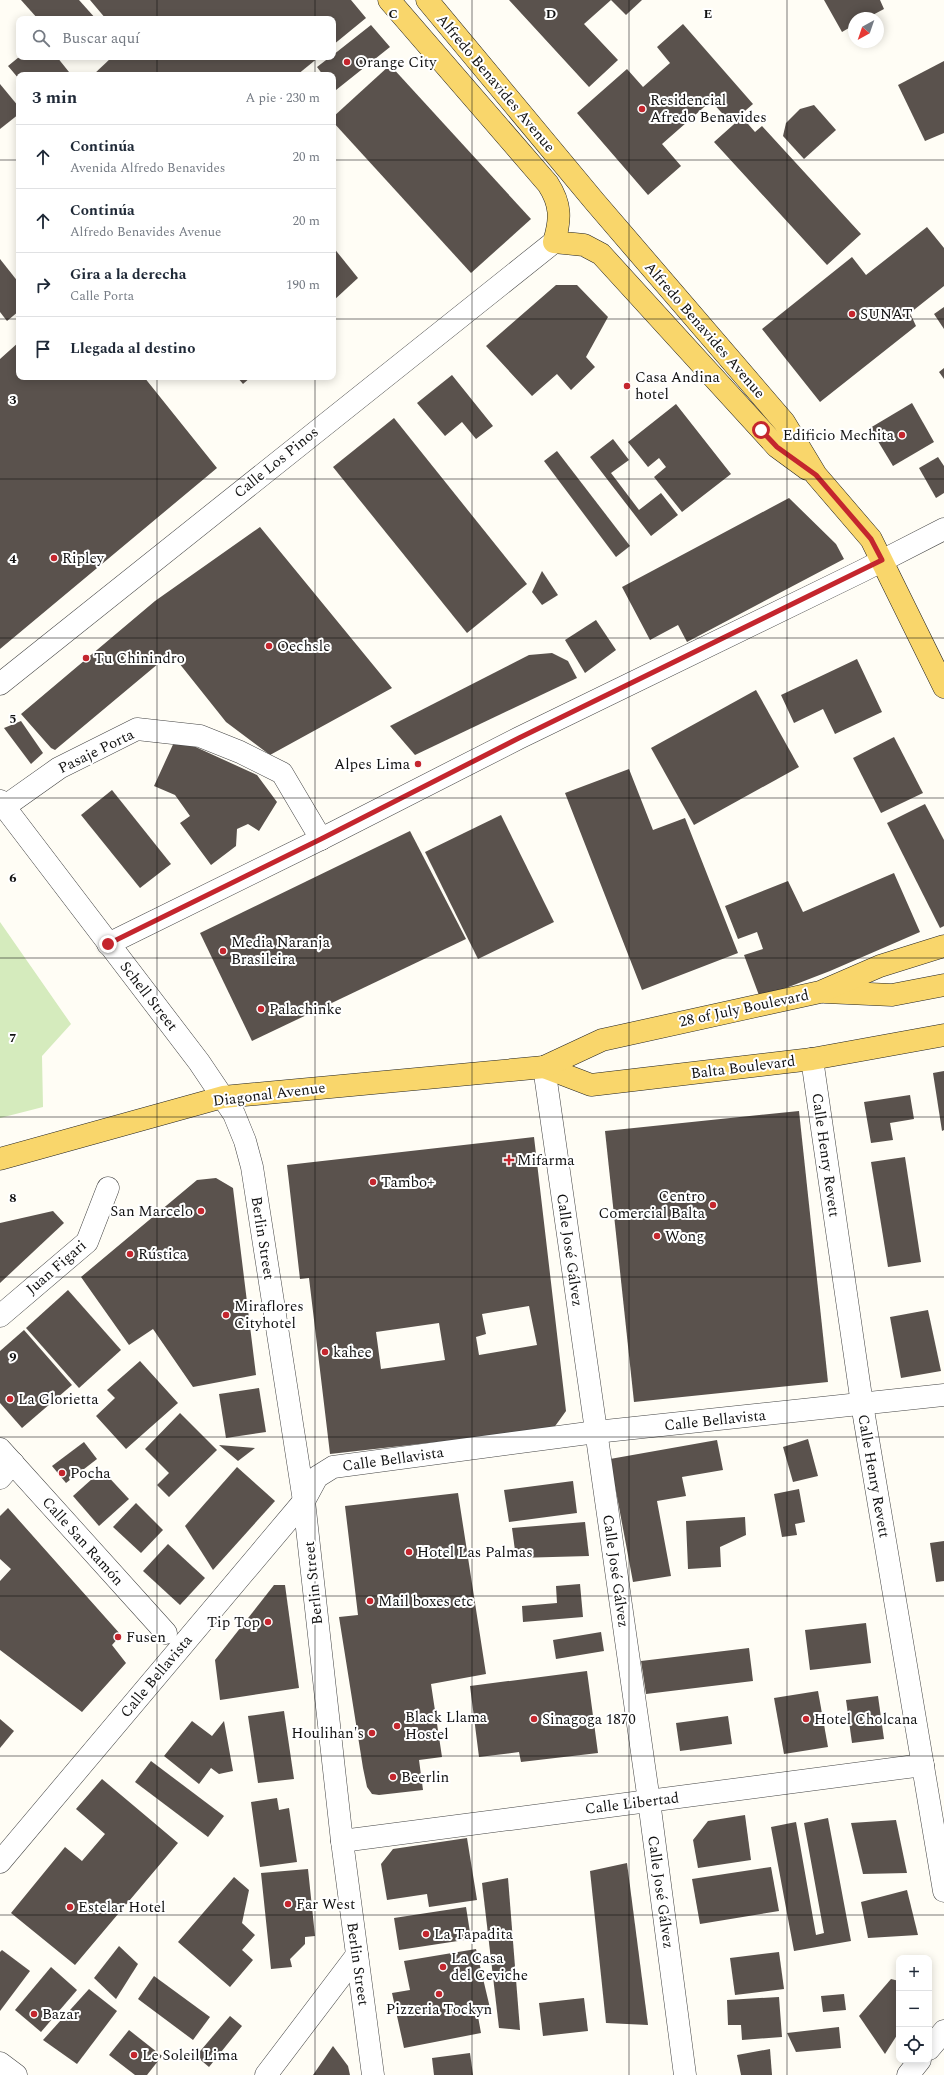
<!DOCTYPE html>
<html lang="es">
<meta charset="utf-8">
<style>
:root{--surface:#fff;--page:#f6f6f7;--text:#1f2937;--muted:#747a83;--line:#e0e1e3}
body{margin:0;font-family:Spectral,serif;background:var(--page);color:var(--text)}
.controls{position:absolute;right:12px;bottom:12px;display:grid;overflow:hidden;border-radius:8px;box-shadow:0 2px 10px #0003}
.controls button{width:36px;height:36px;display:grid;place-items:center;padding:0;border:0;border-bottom:1px solid var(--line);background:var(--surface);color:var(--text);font:20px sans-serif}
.compass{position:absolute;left:848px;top:12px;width:36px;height:36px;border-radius:50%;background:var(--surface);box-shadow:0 2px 10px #0003;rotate:220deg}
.stop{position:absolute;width:12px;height:12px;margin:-9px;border:3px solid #c4262e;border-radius:50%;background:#fff}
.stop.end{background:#c4262e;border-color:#fff;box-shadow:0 1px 4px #0008}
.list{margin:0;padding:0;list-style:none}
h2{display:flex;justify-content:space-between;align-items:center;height:52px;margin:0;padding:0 16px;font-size:17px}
h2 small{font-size:13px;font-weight:400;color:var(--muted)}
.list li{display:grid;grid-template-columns:26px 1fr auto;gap:12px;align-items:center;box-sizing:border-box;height:64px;padding:0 16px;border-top:1px solid var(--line)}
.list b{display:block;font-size:15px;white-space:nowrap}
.list p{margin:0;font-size:13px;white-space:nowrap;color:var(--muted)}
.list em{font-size:13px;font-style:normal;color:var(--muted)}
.icon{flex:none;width:22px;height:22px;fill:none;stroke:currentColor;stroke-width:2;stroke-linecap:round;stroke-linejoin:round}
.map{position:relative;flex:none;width:944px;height:2075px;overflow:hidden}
.search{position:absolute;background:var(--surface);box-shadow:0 2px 10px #0003;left:16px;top:16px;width:320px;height:44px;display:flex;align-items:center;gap:10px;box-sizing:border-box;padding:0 14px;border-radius:8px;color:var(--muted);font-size:15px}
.panel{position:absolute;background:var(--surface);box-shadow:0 2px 10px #0003;left:16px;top:72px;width:320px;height:308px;border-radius:8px}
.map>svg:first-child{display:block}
.green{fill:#d5ebbd}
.building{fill:#5a524d;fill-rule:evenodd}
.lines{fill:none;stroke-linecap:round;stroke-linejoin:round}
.minor-casing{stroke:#444;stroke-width:23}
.major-casing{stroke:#222;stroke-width:23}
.minor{stroke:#fff;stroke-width:22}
.major{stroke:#f9d66b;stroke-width:22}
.route{stroke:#c4262e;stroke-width:5}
.grid{fill:none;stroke:#111;stroke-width:1;stroke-opacity:0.55}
.poi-dot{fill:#c4262e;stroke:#fff;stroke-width:1.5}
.labels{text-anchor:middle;stroke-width:4;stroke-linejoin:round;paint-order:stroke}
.poi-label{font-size:15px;fill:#111;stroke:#fff;text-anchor:start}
.street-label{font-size:15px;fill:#111;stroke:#fff}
.grid-label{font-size:13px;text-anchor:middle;font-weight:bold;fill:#111;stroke:#fff;stroke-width:4;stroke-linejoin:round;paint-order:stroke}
</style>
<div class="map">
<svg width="944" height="2075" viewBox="0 0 944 2075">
<rect width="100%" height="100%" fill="#fffdf5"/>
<polygon class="green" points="0,922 71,1024 42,1056 43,1107 0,1118"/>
<g class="building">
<polygon points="21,0 79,0 96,19 38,19"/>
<polygon points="90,0 351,0 366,18 333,45 333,19 106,19"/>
<polygon points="509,0 611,0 584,24 618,60 589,87"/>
<polygon points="611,0 642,0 626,15"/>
<polygon points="824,0 880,0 884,9 867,18 854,18 854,25 842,32"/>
<polygon points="683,24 753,104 731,123 711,101 662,144 681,166 648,195 577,113 627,69 643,87 670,63 657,47"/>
<polygon points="371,25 390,47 336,90 333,87 333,75 323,75 317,67 330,57 333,57 333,55"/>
<polygon points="19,57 57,57 69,72 66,75 19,75 19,79 8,66"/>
<polygon points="112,57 319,57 297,75 93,75"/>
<polygon points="944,61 944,133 925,141 898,85"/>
<polygon points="390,65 531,219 471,273 333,122 333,117"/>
<polygon points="0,84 19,107 19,114 0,129"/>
<polygon points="814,105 836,130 804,159 783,136 786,123 800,109"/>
<polygon points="742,117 755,132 762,126 861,234 827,265 714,142"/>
<polygon points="927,227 944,248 944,286 910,313 916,326 820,402 762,329 852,257 866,275"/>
<polygon points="333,247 358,278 333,301"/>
<polygon points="0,259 19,283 19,311 7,321 0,312"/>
<polygon points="556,285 577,285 608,317 586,357 595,367 571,390 557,374 532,396 486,346"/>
<polygon points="944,307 944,329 934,314"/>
<polygon points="19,342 19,377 144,377 217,468 0,649 0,359"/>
<polygon points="944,368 944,379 939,372"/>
<polygon points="452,375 493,426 476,439 462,422 445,436 417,403"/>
<polygon points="237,377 251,377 243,384"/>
<polygon points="912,403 934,442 893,466 870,428"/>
<polygon points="676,404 731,474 682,512 654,477 666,467 659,458 648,467 628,442"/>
<polygon points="394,418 527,584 467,633 333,467"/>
<polygon points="613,439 629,460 611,473 639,510 661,493 678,515 651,536 590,457"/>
<polygon points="557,451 630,546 616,557 544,461"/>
<polygon points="938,457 944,466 944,493 936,498 919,468"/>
<polygon points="789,498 836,544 844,559 687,642 678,625 650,640 622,587"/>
<polygon points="260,527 392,688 270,755 226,722 171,653 55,750 51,748 21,714 155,601"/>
<polygon points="542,571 558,595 542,605 532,592"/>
<polygon points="596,620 616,650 585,673 565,640"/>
<polygon points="552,653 568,661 577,678 415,755 390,726 529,655"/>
<polygon points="857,659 882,712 835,734 823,709 794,723 781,695"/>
<polygon points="756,690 799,767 694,825 651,748"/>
<polygon points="21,721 43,753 31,764 4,728"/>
<polygon points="894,737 923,793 881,813 853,758"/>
<polygon points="176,738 257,775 277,802 259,831 248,824 237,829 236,846 211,865 180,823 190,816 175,795 154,786"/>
<polygon points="629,769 653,830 685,818 738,953 642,990 565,793"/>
<polygon points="112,790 171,864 140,888 81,815"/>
<polygon points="925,804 944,840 944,926 940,928 887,823"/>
<polygon points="501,815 554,922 478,959 425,852"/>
<polygon points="410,831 466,939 252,1041 200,933"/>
<polygon points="894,873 920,932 830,971 760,998 744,955 763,949 757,932 738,939 725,906 788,881 803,912"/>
<polygon points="944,1071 944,1130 942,1131 933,1073"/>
<polygon points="910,1095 914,1119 890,1123 893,1140 871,1143 864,1102"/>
<polygon points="799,1111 828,1382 634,1402 605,1131"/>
<path d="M534,1137L566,1411L553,1429L330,1454L309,1278L300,1279L287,1165ZM529,1306L537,1345L479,1355L476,1337L486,1334L482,1314ZM439,1323L445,1360L381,1369L376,1332Z"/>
<polygon points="905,1157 921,1262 888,1267 871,1162"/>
<polygon points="216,1178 233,1188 256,1375 193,1387 153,1329 129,1345 81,1277 197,1180"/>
<polygon points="53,1211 64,1223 0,1283 0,1223"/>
<polygon points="68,1290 121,1350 79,1388 26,1328"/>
<polygon points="928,1310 941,1371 901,1378 890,1317"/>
<polygon points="24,1330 72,1385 22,1428 0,1403 0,1351"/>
<polygon points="140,1361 178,1403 126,1449 96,1416 115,1398 107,1390"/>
<polygon points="259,1388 266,1432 226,1438 219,1394"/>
<polygon points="180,1413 217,1450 169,1497 157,1485 169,1473 145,1449"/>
<polygon points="808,1439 818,1476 793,1482 783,1447"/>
<polygon points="717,1440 723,1470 682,1477 686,1496 657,1501 671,1576 633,1582 610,1459"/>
<polygon points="84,1442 97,1459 66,1483 52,1466"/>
<polygon points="219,1445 255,1448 238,1461"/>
<polygon points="237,1467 275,1501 213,1570 185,1526"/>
<polygon points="102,1470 129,1499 99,1526 73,1496"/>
<polygon points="573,1481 577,1513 509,1522 504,1490"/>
<polygon points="799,1489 805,1522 795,1524 797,1535 782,1537 774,1494"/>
<polygon points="458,1493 486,1674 431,1684 442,1757 419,1760 423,1790 379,1795 372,1794 367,1787 363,1768 339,1617 358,1615 345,1506"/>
<polygon points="136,1503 163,1530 141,1553 113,1527"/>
<polygon points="8,1508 121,1635 112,1645 126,1663 82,1712 0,1650 0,1581 11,1569 0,1559 0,1516"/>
<polygon points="745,1517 746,1535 720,1547 721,1567 688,1569 686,1521"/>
<polygon points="585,1522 589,1556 516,1558 512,1528"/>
<polygon points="944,1541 944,1581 936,1582 930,1543"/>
<polygon points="168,1544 205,1578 180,1605 143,1571"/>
<polygon points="580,1584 583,1617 523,1622 522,1606 557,1603 556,1586"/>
<polygon points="274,1585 285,1585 299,1688 220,1700 215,1660"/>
<polygon points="866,1623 871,1663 810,1670 805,1630"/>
<polygon points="601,1632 604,1651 556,1659 553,1640"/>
<polygon points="749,1648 753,1681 646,1694 641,1661"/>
<polygon points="587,1671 598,1753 521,1762 519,1752 479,1757 470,1686"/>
<polygon points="818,1691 828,1747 784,1754 774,1698"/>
<polygon points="878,1696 884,1739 852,1743 846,1700"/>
<polygon points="284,1711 294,1779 258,1783 248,1716"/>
<polygon points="728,1716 732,1744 680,1751 676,1723"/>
<polygon points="0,1719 14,1731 0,1748"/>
<polygon points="192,1721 212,1736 224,1721 233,1771 219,1774 211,1768 199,1784 164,1756"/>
<polygon points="151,1761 224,1816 208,1837 135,1782"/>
<polygon points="102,1779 178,1843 75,1965 11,1913 65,1847 82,1861 105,1834 76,1809"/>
<polygon points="277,1798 279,1810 289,1808 297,1862 260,1867 251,1802"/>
<polygon points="745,1815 751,1860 698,1868 693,1840 708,1821"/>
<polygon points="828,1818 851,1941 794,1951 771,1827 796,1822 816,1935 824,1933 804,1823"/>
<polygon points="896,1820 907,1873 863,1874 851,1823"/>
<polygon points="467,1838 477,1900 429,1907 427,1894 387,1900 381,1864 393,1849"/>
<polygon points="627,1863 648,2025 606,2023 590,1871"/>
<polygon points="771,1867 779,1911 700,1924 692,1879"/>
<polygon points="308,1869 315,1936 305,1937 305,1944 290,1959 292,1967 271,1969 261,1873"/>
<polygon points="234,1877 249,1890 242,1923 255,1935 242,1950 253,1960 230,1987 178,1942"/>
<polygon points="508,1878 520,2030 499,2028 482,1883"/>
<polygon points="907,1890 918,1935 868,1938 861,1902"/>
<polygon points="466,1907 471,1939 399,1950 394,1918"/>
<polygon points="119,1946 138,1964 116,1999 94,1978"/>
<polygon points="476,1949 490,2008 477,2011 481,2033 404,2048 392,1993 410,1990 404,1961"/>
<polygon points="2,1950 30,1971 0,2011 0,1952"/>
<polygon points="779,1952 784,1989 735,1995 730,1958"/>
<polygon points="51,1967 77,1990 41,2032 15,2010"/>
<polygon points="154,1976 210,2017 193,2040 138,1999"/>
<polygon points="891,1979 899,1981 899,2032 885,2054 859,2016"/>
<polygon points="89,1989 117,2011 77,2064 43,2040"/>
<polygon points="844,1994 846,2010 823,2012 821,1996"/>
<polygon points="779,1997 782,2037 742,2040 741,2025 728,2025 727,2000"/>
<polygon points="584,1998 588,2031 543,2036 539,2003"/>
<polygon points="230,2016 242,2026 209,2067 196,2056"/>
<polygon points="839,2027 841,2048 796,2052 787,2033"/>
<polygon points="129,2030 162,2056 147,2075 135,2075 109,2055"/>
<polygon points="333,2046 348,2066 350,2075 313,2075"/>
<polygon points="770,2049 772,2075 741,2075 737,2055"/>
<polygon points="470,2053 473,2075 434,2075 432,2058"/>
</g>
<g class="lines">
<defs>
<g id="minor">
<polyline points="0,684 554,242"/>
<polyline points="0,801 199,1062 234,1114 245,1141 252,1167 304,1501 342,1841 373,2075"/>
<polyline points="4,807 59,768 137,729 200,736 240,752 282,773 321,839"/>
<polyline points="108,944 321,839 519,738 862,571 944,529"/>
<polyline points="812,1059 862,1404 944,1891"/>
<polyline points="544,1067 649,1801 685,2075"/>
<polyline points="0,1316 87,1242 108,1188"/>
<polyline points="0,1449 166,1633"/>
<polyline points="0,1478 13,1463"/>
<polyline points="342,1841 923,1765"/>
<polyline points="0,1862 304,1501 317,1477 333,1467 596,1432 944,1395"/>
<polyline points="929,2049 944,2031"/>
<polyline points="0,2063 16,2075"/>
<polyline points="266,2075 357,1955"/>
<polyline points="908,2075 920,2060"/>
</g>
<g id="major">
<path d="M389,0L548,184C561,204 561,219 554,242L584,245L601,254L777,447L807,469"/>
<polyline points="427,0 595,202 784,422 816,475 871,539 944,687"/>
<polyline points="825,992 892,995 944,985"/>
<polyline points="544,1067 591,1085 812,1059 944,1035"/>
<polyline points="0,1159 223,1097 544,1067 602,1040 820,992 880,966 944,946"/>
</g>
</defs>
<use href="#minor" class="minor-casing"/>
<use href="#major" class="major-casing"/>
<use href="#minor" class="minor"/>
<use href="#major" class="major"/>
</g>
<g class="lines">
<polyline class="route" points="108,944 321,839 519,738 882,560 871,539 816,475 777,447 761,430"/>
</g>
<path class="grid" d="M157,0V19M315,0V19M472,0V2075M629,0V2075M787,0V2075M157,57V75M315,57V75M0,160H19M333,160H944M0,319H19M333,319H944M157,377V2075M315,377V2075M0,479H944M0,638H944M0,798H944M0,958H944M0,1117H944M0,1277H944M0,1437H944M0,1596H944M0,1756H944M0,1915H944"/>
<g class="poi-dot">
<circle cx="347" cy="62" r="4"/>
<circle cx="642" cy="109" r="4"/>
<circle cx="852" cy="314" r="4"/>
<circle cx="627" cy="386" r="4"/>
<circle cx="902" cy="435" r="4"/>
<circle cx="54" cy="558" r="4"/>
<circle cx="269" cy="646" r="4"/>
<circle cx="86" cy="658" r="4"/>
<circle cx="418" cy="764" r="4"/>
<circle cx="223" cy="951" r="4"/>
<circle cx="261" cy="1009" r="4"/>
<path d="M507 1154h4v4h4v4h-4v4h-4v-4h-4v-4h4z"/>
<circle cx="373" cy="1182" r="4"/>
<circle cx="713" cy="1205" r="4"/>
<circle cx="201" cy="1211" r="4"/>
<circle cx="657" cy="1236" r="4"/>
<circle cx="130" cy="1254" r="4"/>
<circle cx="226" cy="1315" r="4"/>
<circle cx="325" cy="1352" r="4"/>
<circle cx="10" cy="1399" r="4"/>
<circle cx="62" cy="1473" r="4"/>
<circle cx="409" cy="1552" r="4"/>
<circle cx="370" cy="1601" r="4"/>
<circle cx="268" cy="1622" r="4"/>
<circle cx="118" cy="1637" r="4"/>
<circle cx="534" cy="1719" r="4"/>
<circle cx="806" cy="1719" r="4"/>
<circle cx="397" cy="1726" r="4"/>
<circle cx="372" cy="1733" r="4"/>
<circle cx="393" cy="1777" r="4"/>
<circle cx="288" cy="1904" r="4"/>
<circle cx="70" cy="1907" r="4"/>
<circle cx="426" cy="1934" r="4"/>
<circle cx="443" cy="1967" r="4"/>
<circle cx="439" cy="1994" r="4"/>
<circle cx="34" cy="2014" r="4"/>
<circle cx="134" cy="2055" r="4"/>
</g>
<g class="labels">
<g class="poi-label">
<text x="355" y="67">Orange City</text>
<text x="650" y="105">Residencial<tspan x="650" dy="17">Afredo Benavides</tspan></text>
<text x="860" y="319">SUNAT</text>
<text x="635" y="382">Casa Andina<tspan x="635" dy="17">hotel</tspan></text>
<text x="894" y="440" text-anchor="end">Edificio Mechita</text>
<text x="62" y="563">Ripley</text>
<text x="277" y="651">Oechsle</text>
<text x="94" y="663">Tu Chinindro</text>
<text x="410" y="769" text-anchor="end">Alpes Lima</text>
<text x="231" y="947">Media Naranja<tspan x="231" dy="17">Brasileira</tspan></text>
<text x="269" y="1014">Palachinke</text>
<text x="517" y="1165">Mifarma</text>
<text x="381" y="1187">Tambo+</text>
<text x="705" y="1201" text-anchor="end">Centro<tspan x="705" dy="17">Comercial Balta</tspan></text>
<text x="193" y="1216" text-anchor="end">San Marcelo</text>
<text x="665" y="1241">Wong</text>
<text x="138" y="1259">Rústica</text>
<text x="234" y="1311">Miraflores<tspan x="234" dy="17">Cityhotel</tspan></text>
<text x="333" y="1357">kahee</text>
<text x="18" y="1404">La Glorietta</text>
<text x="70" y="1478">Pocha</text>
<text x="417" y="1557">Hotel Las Palmas</text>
<text x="378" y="1606">Mail boxes etc</text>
<text x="260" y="1627" text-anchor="end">Tip Top</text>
<text x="126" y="1642">Fusen</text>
<text x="405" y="1722">Black Llama<tspan x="405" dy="17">Hostel</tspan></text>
<text x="542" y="1724">Sinagoga 1870</text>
<text x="814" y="1724">Hotel Cholcana</text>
<text x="364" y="1738" text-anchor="end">Houlihan's</text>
<text x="401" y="1782">Beerlin</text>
<text x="296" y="1909">Far West</text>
<text x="78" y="1912">Estelar Hotel</text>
<text x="434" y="1939">La Tapadita</text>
<text x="451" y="1963">La Casa<tspan x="451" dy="17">del Ceviche</tspan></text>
<text x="439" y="2014" text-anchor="middle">Pizzeria Tockyn</text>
<text x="42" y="2019">Bazar</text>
<text x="142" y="2060">Le Soleil Lima</text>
</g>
<g class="street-label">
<text transform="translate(496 83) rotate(50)" y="5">Alfredo Benavides Avenue</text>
<text transform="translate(705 330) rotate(49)" y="5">Alfredo Benavides Avenue</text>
<text transform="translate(276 462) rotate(-39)" y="5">Calle Los Pinos</text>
<text transform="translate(96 751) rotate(-26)" y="5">Pasaje Porta</text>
<text transform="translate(149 996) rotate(52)" y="5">Schell Street</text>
<text transform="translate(744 1008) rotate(-12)" y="5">28 of July Boulevard</text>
<text transform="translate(743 1067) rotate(-7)" y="5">Balta Boulevard</text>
<text transform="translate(269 1094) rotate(-7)" y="5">Diagonal Avenue</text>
<text transform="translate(826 1155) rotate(82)" y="5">Calle Henry Revett</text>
<text transform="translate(263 1238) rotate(81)" y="5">Berlin Street</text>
<text transform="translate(570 1250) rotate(82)" y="5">Calle José Gálvez</text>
<text transform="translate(56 1267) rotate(-41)" y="5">Juan Figari</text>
<text transform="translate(715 1420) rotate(-6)" y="5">Calle Bellavista</text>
<text transform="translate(393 1459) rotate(-8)" y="5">Calle Bellavista</text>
<text transform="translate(874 1476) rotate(80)" y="5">Calle Henry Revett</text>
<text transform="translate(83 1541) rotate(48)" y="5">Calle San Ramón</text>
<text transform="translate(616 1571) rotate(82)" y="5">Calle José Gálvez</text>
<text transform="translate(313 1583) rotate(-96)" y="5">Berlin Street</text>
<text transform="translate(156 1676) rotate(-50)" y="5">Calle Bellavista</text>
<text transform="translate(632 1803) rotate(-7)" y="5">Calle Libertad</text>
<text transform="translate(661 1892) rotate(82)" y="5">Calle José Gálvez</text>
<text transform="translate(358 1964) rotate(82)" y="5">Berlin Street</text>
</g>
</g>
<g class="grid-label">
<text x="393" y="18">C</text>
<text x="551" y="18">D</text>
<text x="708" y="18">E</text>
<text x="13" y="404">3</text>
<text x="13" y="563">4</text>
<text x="13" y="723">5</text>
<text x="13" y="882">6</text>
<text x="13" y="1042">7</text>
<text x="13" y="1202">8</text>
<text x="13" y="1361">9</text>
</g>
</svg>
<div class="controls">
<button>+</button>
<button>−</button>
<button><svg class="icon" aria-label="locate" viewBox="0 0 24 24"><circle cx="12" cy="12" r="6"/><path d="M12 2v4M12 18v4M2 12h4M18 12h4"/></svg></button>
</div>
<svg class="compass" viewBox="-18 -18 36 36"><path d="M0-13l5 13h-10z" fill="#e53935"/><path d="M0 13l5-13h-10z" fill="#747a83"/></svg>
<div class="stop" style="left:761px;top:430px"></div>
<div class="stop end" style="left:108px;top:944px"></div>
<div class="search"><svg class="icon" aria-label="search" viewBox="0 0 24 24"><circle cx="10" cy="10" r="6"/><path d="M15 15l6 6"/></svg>Buscar aquí</div>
<section class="panel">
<h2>3 min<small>A pie · 230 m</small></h2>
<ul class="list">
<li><svg class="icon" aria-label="ahead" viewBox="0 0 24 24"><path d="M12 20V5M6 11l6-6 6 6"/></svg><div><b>Continúa</b><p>Avenida Alfredo Benavides</p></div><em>20 m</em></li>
<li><svg class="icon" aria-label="ahead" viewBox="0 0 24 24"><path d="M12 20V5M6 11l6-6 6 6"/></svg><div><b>Continúa</b><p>Alfredo Benavides Avenue</p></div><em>20 m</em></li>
<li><svg class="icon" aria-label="right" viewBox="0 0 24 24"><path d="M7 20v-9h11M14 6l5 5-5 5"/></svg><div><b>Gira a la derecha</b><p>Calle Porta</p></div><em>190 m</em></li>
<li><svg class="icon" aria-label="arrive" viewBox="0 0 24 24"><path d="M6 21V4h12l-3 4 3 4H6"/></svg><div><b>Llegada al destino</b></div></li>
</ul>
</section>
</div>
